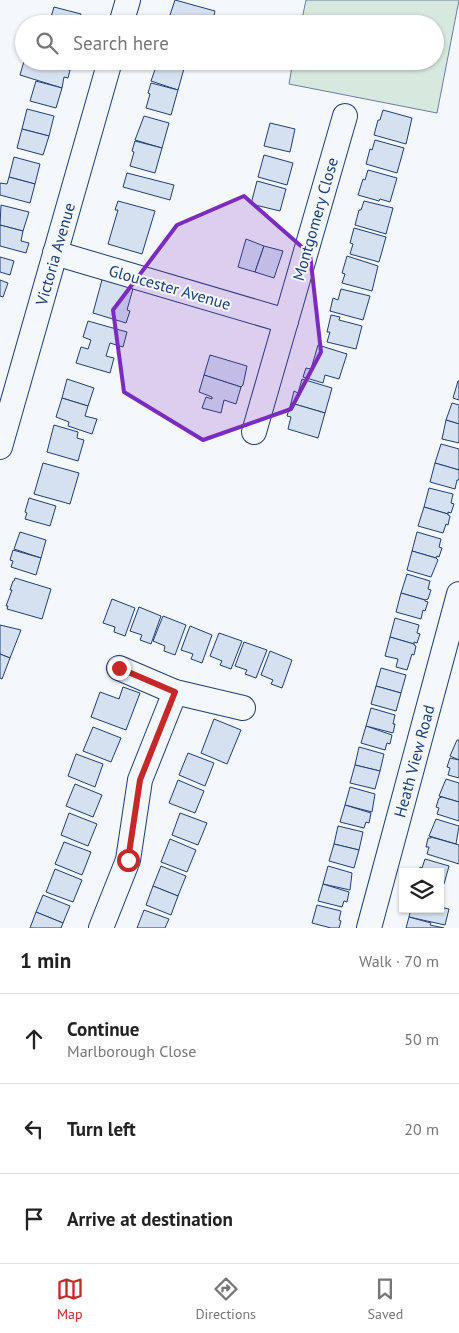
<!DOCTYPE html>
<meta charset="utf-8">
<style>
:root{--surface:#fff;--page:#f2f2f2;--text:#222;--muted:#767676;--line:#e0e0e0;--accent:#c62828}
body{margin:0;font-family:"PT Sans",sans-serif;background:var(--page);color:var(--text)}
.controls{position:absolute;right:15px;bottom:15px;display:grid;overflow:hidden;border-radius:0px;box-shadow:0 1px 4px #0004}
.controls button{width:45px;height:45px;display:grid;place-items:center;padding:0;border:0;border-bottom:1px solid var(--line);background:var(--surface);color:var(--text);font:25px sans-serif}
.stop{position:absolute;width:15px;height:15px;margin:-11px;border:4px solid #c62828;border-radius:50%;background:#fff}
.stop.end{background:#c62828;border-color:#fff;box-shadow:0 1px 5px #0008}
.list{margin:0;padding:0;list-style:none}
h2{display:flex;justify-content:space-between;align-items:center;height:65px;margin:0;padding:0 20px;font-size:21px}
h2 small{font-size:16px;font-weight:400;color:var(--muted)}
.list li{display:grid;grid-template-columns:32px 1fr auto;gap:15px;align-items:center;box-sizing:border-box;height:90px;padding:0 20px;border-top:1px solid var(--line)}
.list b{display:block;font-size:19px;white-space:nowrap}
.list p{margin:0;font-size:16px;white-space:nowrap;color:var(--muted)}
.list em{font-size:16px;font-style:normal;color:var(--muted)}
.icon{flex:none;width:28px;height:28px;fill:none;stroke:currentColor;stroke-width:2;stroke-linecap:round;stroke-linejoin:round}
.map{position:relative;flex:none;width:459px;height:928px;overflow:hidden}
.search{position:absolute;background:var(--surface);box-shadow:0 1px 4px #0004;left:15px;right:15px;top:15px;height:55px;display:flex;align-items:center;gap:12px;box-sizing:border-box;padding:0 18px;border-radius:28px;color:var(--muted);font-size:19px}
.sheet{height:335px;background:var(--surface)}
nav{display:flex;justify-content:space-around;align-items:center;box-sizing:border-box;height:70px;border-top:1px solid var(--line);background:var(--surface);font-size:14px;color:var(--muted)}
nav a{display:grid;justify-items:center;gap:2px}
nav .on{color:var(--accent)}
.map>svg:first-child{display:block}
.green{fill:#d7e8df;stroke:#687fa3}
.building{fill:#d5e0f0;stroke:#1d3f73}
.lines{fill:none;stroke-linecap:round;stroke-linejoin:round}
.minor-casing{stroke:#1d3f73;stroke-width:26}
.minor{stroke:#f4f7fb;stroke-width:24}
.route{stroke:#c62828;stroke-width:6}
.marked{fill:#7b2cbf;fill-opacity:0.2;stroke:#7b2cbf;stroke-width:4;stroke-linejoin:round}
.labels{text-anchor:middle;stroke-width:4;stroke-linejoin:round;paint-order:stroke}
.street-label{font-size:16px;fill:#1d3f73;stroke:#f4f7fb}
</style>
<div class="map">
<svg width="459" height="928" viewBox="0 0 459 928">
<rect width="100%" height="100%" fill="#f4f7fb"/>
<polygon class="green" points="306,0 459,0 437,113 289,84 293,61 435,61 435,24 301,24"/>
<g class="building">
<polygon points="175,0 215,11 212,24 196,22 196,24 167,24"/>
<polygon points="54,7 81,14 78,24 49,24"/>
<polygon points="24,61 36,61 70,70 68,78 64,77 62,88 20,75"/>
<polygon points="158,61 172,61 185,65 178,90 151,81"/>
<polygon points="36,81 62,88 56,108 30,101"/>
<polygon points="151,83 178,90 171,115 146,108 150,94 148,93"/>
<polygon points="27,109 54,116 49,136 22,129"/>
<polygon points="383,110 412,118 406,144 374,135 378,120 380,120"/>
<polygon points="144,116 169,123 162,148 135,140"/>
<polygon points="270,123 295,129 290,152 264,146"/>
<polygon points="22,129 49,136 43,155 17,148"/>
<polygon points="375,140 404,148 397,173 366,164 370,149 372,150"/>
<polygon points="135,141 162,148 155,173 130,166 134,152 132,151"/>
<polygon points="264,155 293,163 287,185 258,177"/>
<polygon points="14,157 40,164 35,184 9,177"/>
<polygon points="368,170 397,178 390,202 380,199 379,201 358,195 363,179 365,180"/>
<polygon points="127,173 174,185 170,200 123,187"/>
<polygon points="9,177 35,184 30,203 0,195 0,183 7,184"/>
<polygon points="257,181 286,189 280,211 251,204"/>
<polygon points="118,201 155,211 142,254 108,244 118,210 115,210"/>
<polygon points="364,201 393,208 386,234 355,225 359,210 361,210"/>
<polygon points="1,205 29,212 23,231 0,225"/>
<polygon points="0,225 23,231 21,241 29,243 26,253 0,246"/>
<polygon points="354,228 386,237 379,262 350,254 353,244 350,243"/>
<polygon points="246,239 264,246 255,272 238,267"/>
<polygon points="264,246 283,251 274,278 255,272"/>
<polygon points="347,256 378,266 372,291 342,283 345,274 342,273"/>
<polygon points="0,257 14,261 10,275 0,272"/>
<polygon points="103,276 134,285 127,310 130,311 126,323 93,313"/>
<polygon points="0,280 8,283 3,297 0,296"/>
<polygon points="341,289 370,296 363,320 330,311 333,298 338,300"/>
<polygon points="331,315 340,317 339,320 362,326 356,349 327,342 330,332 327,332"/>
<polygon points="88,321 127,332 123,347 110,343 106,356 114,358 110,373 76,363 81,347 88,349 91,340 83,337"/>
<polygon points="318,345 347,354 339,379 325,375 323,383 303,377 306,368 311,369"/>
<polygon points="210,355 247,366 243,385 241,387 204,375"/>
<polygon points="204,375 241,387 236,404 224,400 221,413 202,408 206,397 212,399 212,397 199,392"/>
<polygon points="67,379 94,388 88,406 62,398"/>
<polygon points="302,379 332,388 325,413 291,403 294,391 298,393"/>
<polygon points="458,381 459,381 459,400 453,398"/>
<polygon points="62,398 88,406 85,416 97,419 92,434 68,426 69,422 56,417"/>
<polygon points="291,403 325,413 318,438 288,429 291,417 287,416"/>
<polygon points="452,403 459,405 459,424 446,420"/>
<polygon points="446,420 459,424 459,443 442,439"/>
<polygon points="54,425 78,432 77,438 84,440 78,461 47,452"/>
<polygon points="441,444 459,449 459,470 435,463"/>
<polygon points="43,463 79,473 70,504 34,494"/>
<polygon points="435,463 459,470 459,480 457,480 455,489 430,482"/>
<polygon points="429,488 453,494 451,503 454,504 451,513 448,512 448,514 424,507"/>
<polygon points="29,498 56,506 50,526 25,519 27,513 25,512"/>
<polygon points="424,507 448,514 448,515 450,516 448,525 446,524 443,533 418,526"/>
<polygon points="20,532 46,540 41,558 14,549"/>
<polygon points="417,532 441,539 439,547 442,548 439,557 437,556 436,558 412,551"/>
<polygon points="13,550 41,558 36,575 11,567 13,561 10,560"/>
<polygon points="412,551 436,558 438,560 431,577 407,570"/>
<polygon points="407,574 430,581 428,589 431,590 428,599 425,600 401,593"/>
<polygon points="15,578 51,589 42,619 7,609 8,606 6,606 12,590 10,590 13,581 14,581"/>
<polygon points="401,593 425,600 425,601 428,602 425,611 423,610 421,619 396,612"/>
<polygon points="112,599 135,608 125,636 114,632 115,627 103,623"/>
<polygon points="139,607 161,616 151,644 140,640 142,635 130,631"/>
<polygon points="163,616 186,625 175,655 164,651 165,646 153,641"/>
<polygon points="395,618 419,625 417,633 420,634 417,643 414,642 414,644 390,637"/>
<polygon points="0,625 21,630 10,658 0,654"/>
<polygon points="190,626 212,635 202,663 191,659 193,654 181,650"/>
<polygon points="219,633 242,641 231,669 220,665 222,661 210,656"/>
<polygon points="390,637 414,644 414,645 416,646 414,655 412,654 407,670 396,667 398,659 385,656"/>
<polygon points="244,642 267,650 256,678 245,674 247,670 235,666"/>
<polygon points="270,651 292,660 282,688 271,684 273,680 261,675"/>
<polygon points="0,654 10,658 2,679 0,678"/>
<polygon points="381,668 406,675 401,693 376,686"/>
<polygon points="376,686 401,693 396,711 371,704"/>
<polygon points="123,687 140,693 126,730 91,717 100,692 119,699"/>
<polygon points="371,708 395,715 393,724 395,724 393,733 366,726"/>
<polygon points="214,719 241,730 227,764 201,753"/>
<polygon points="366,726 392,735 390,744 387,743 385,750 361,743"/>
<polygon points="93,727 121,738 111,762 83,751"/>
<polygon points="457,740 459,740 459,760 450,756"/>
<polygon points="359,747 384,754 380,771 355,765"/>
<polygon points="188,753 214,763 205,786 179,775"/>
<polygon points="76,754 103,764 95,787 68,776"/>
<polygon points="450,758 459,760 459,778 448,775 450,768 447,767"/>
<polygon points="355,765 380,771 375,789 350,783"/>
<polygon points="446,779 459,783 459,802 439,796"/>
<polygon points="178,780 204,791 195,813 169,803"/>
<polygon points="75,784 102,795 93,817 66,806"/>
<polygon points="350,787 375,794 372,812 345,805"/>
<polygon points="442,797 459,802 459,821 437,814 439,808 436,807 439,798"/>
<polygon points="345,805 371,813 369,823 366,822 364,828 340,822"/>
<polygon points="69,813 97,824 88,846 61,835"/>
<polygon points="180,813 207,823 198,845 172,835"/>
<polygon points="436,819 459,826 456,844 429,836"/>
<polygon points="338,826 363,832 359,850 334,844"/>
<polygon points="431,837 459,845 459,864 427,854 429,847 426,847 428,838 431,838"/>
<polygon points="170,839 196,850 187,872 161,862"/>
<polygon points="64,842 91,852 82,875 55,864"/>
<polygon points="334,844 359,850 354,868 329,861"/>
<polygon points="425,859 449,866 444,884 440,883 440,872 419,872 420,867 422,868"/>
<polygon points="161,866 186,876 178,896 153,886"/>
<polygon points="328,866 352,873 350,890 323,884"/>
<polygon points="55,869 82,880 73,902 46,892"/>
<polygon points="323,884 349,892 347,902 344,901 342,907 318,901"/>
<polygon points="153,886 178,896 171,915 146,905"/>
<polygon points="43,895 70,906 63,923 36,912"/>
<polygon points="317,905 341,911 339,920 341,921 339,928 331,928 312,923"/>
<polygon points="440,907 449,909 445,925 409,917 411,909 440,909"/>
<polygon points="144,910 169,919 165,928 137,928"/>
<polygon points="36,912 63,923 61,928 30,928"/>
<polygon points="409,917 431,923 430,925 444,928 406,928"/>
</g>
<g class="lines">
<defs>
<g id="minor">
<polyline points="121,24 128,0"/>
<polyline points="55,253 286,321"/>
<polyline points="254,432 345,116"/>
<polyline points="0,447 110,61"/>
<polyline points="119,668 175,692 243,708"/>
<polyline points="101,928 128,860 140,780 175,692"/>
<polyline points="369,928 459,594"/>
</g>
</defs>
<use href="#minor" class="minor-casing"/>
<use href="#minor" class="minor"/>
</g>
<g class="lines">
<polyline class="route" points="119,668 175,692 140,780 128,860"/>
</g>
<path class="marked" d="M244,196L310,254L321,352L291,409L203,440L124,392L113,310L177,225Z"/>
<g class="labels">
<g class="street-label">
<text transform="translate(315 219) rotate(-74)" y="6">Montgomery Close</text>
<text transform="translate(55 254) rotate(-74)" y="6">Victoria Avenue</text>
<text transform="translate(170 287) rotate(16)" y="6">Gloucester Avenue</text>
<text transform="translate(414 761) rotate(-75)" y="6">Heath View Road</text>
</g>
</g>
</svg>
<div class="controls">
<button><svg class="icon" aria-label="layers" viewBox="0 0 24 24"><path d="M12 4l9 5-9 5-9-5zM3 14l9 5 9-5"/></svg></button>
</div>
<div class="stop" style="left:128px;top:860px"></div>
<div class="stop end" style="left:119px;top:668px"></div>
<div class="search"><svg class="icon" aria-label="search" viewBox="0 0 24 24"><circle cx="10" cy="10" r="6"/><path d="M15 15l6 6"/></svg>Search here</div>
</div>
<section class="sheet">
<h2>1 min<small>Walk · 70 m</small></h2>
<ul class="list">
<li><svg class="icon" aria-label="ahead" viewBox="0 0 24 24"><path d="M12 20V5M6 11l6-6 6 6"/></svg><div><b>Continue</b><p>Marlborough Close</p></div><em>50 m</em></li>
<li><svg class="icon" aria-label="left" viewBox="0 0 24 24"><path d="M17 20v-9H6M10 6l-5 5 5 5"/></svg><div><b>Turn left</b></div><em>20 m</em></li>
<li><svg class="icon" aria-label="arrive" viewBox="0 0 24 24"><path d="M6 21V4h12l-3 4 3 4H6"/></svg><div><b>Arrive at destination</b></div></li>
</ul>
</section>
<nav>
<a class="on"><svg class="icon" aria-label="map" viewBox="0 0 24 24"><path d="M3 6l6-2 6 2 6-2v14l-6 2-6-2-6 2zM9 4v14M15 6v14"/></svg>Map</a>
<a><svg class="icon" aria-label="directions" viewBox="0 0 24 24"><path d="M12 3l9 9-9 9-9-9zM9 14v-3h6M13 9l2 2-2 2"/></svg>Directions</a>
<a><svg class="icon" aria-label="saved" viewBox="0 0 24 24"><path d="M7 4h10v16l-5-4-5 4z"/></svg>Saved</a>
</nav>
